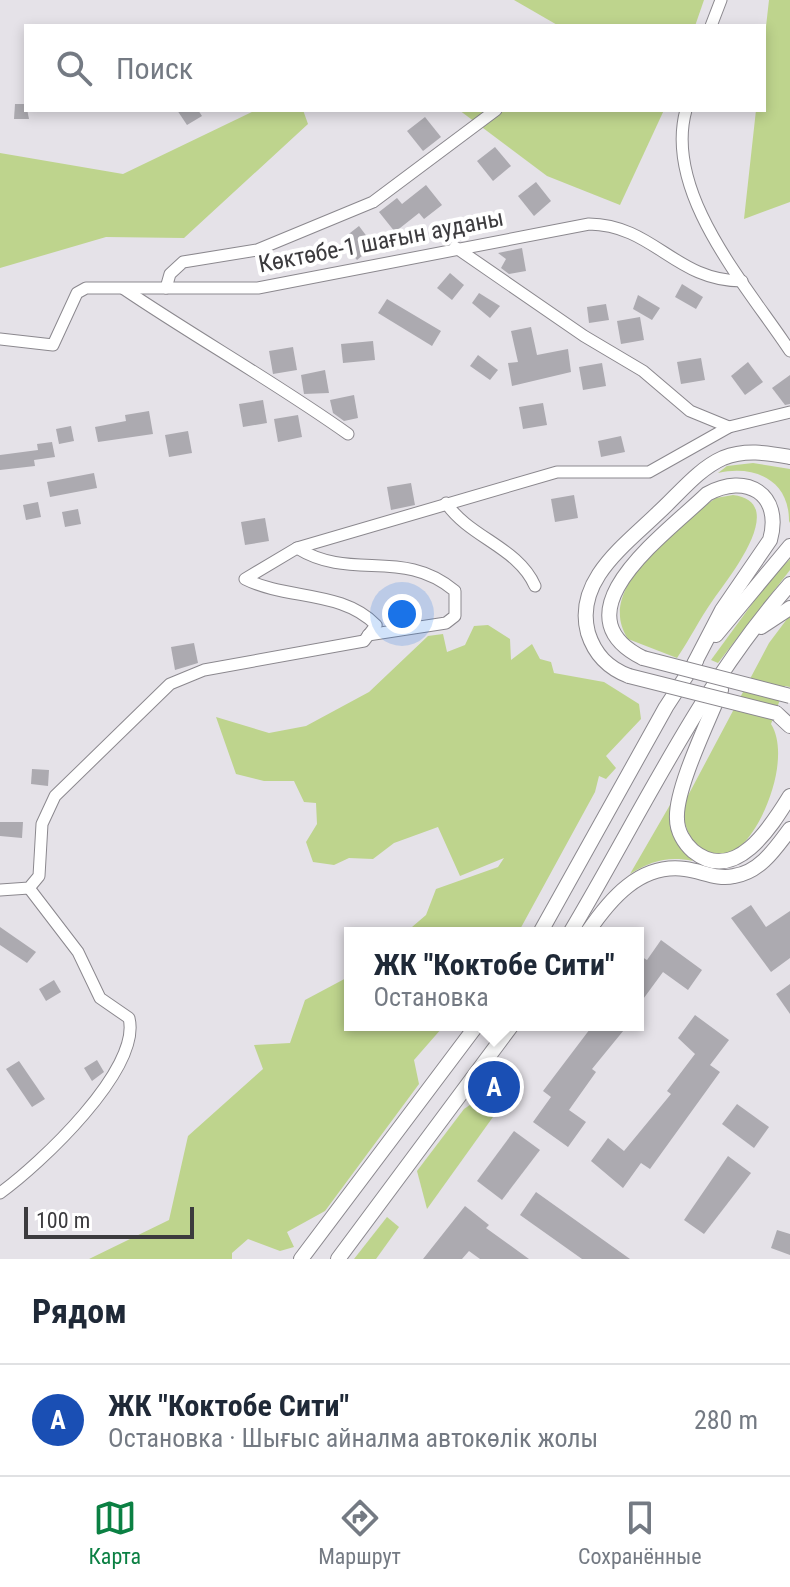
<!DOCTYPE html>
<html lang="ru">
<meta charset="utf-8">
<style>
:root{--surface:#fff;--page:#f6f6f7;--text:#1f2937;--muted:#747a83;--line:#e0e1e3;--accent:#0b8043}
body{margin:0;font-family:"Roboto Condensed",sans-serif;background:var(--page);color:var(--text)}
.scale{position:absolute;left:24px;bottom:20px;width:170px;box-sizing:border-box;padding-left:8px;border:4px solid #3c3b3e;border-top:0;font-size:22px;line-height:28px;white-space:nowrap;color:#3c3b3e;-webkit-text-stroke:6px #fff;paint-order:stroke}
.you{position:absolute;left:402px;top:614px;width:28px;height:28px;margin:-20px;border:6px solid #fff;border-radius:50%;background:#1a73e8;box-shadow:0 0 0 12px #1a73e833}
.badge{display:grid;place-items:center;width:52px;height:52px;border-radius:50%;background:var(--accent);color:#fff;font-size:26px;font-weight:700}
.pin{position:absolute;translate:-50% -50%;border:4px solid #fff;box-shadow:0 2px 8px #0006}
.popup{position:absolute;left:344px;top:927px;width:300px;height:104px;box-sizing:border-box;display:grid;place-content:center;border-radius:0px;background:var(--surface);filter:drop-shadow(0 2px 6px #0005);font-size:26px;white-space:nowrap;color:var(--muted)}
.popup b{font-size:30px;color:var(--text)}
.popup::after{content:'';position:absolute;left:50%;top:100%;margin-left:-16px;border:16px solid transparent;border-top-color:var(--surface)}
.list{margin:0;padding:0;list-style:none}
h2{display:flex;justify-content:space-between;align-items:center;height:104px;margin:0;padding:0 32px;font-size:34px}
h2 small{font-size:26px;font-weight:400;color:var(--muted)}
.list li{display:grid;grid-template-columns:52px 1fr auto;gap:24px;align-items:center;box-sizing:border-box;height:112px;padding:0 32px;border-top:2px solid var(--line)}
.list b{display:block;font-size:30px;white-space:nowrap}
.list p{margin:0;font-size:26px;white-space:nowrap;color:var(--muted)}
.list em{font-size:26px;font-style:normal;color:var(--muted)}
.icon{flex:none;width:44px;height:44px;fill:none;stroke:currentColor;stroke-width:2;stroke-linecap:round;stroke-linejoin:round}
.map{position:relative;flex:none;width:790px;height:1259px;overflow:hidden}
.search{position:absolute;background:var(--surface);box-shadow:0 4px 12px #0003;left:24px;right:24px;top:24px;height:88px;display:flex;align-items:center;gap:20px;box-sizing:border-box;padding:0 28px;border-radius:0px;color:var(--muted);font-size:30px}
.sheet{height:216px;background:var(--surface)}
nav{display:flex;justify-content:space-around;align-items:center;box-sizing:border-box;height:112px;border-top:2px solid var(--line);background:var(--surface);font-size:22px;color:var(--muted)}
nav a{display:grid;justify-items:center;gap:4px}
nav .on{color:var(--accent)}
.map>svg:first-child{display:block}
.green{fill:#bed48d}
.building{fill:#acaab0}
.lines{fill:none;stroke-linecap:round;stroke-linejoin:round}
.minor-casing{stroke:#8b888e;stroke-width:13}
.major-casing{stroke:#8b888e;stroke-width:16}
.minor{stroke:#fff;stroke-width:11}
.major{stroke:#fff;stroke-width:14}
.major-bridge-casing{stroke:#8b888e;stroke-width:16;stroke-linecap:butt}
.major-bridge{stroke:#fff;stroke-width:14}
.labels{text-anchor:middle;stroke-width:8;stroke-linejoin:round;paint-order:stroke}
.street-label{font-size:24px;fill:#3c3b3e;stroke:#fff}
</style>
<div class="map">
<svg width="790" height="1259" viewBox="0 0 790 1259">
<rect width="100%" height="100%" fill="#e5e2e8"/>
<g class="green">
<polygon points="514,0 704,0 695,26 559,26"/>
<polygon points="769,0 790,0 790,202 744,219 756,110 764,110 764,44"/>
<polygon points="256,110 303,110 308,124 184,238 106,237 0,268 0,153 123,174"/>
<polygon points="459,110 664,110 620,205 547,176"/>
<path d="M753,463L790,469V521L789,523C790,479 754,465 718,473L727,466Z"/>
<path d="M733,495C790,502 729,577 713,600C700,618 690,639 677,658L628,639C595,589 671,539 703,507L716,498Z"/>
<polygon points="790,559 790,570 718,663 711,660 771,578"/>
<path d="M790,615V687L785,686L771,724C790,754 768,821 739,848C705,866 682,838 683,805L769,643Z"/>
<polygon points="488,625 510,639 511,660 532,644 540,659 551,662 554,673 604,682 639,704 641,719 606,756 616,768 606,779 599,776 595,792 518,933 405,933 426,915 436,889 498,867 504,858 460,876 438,827 394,843 373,859 349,858 334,865 313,862 306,842 317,824 316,803 304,802 294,781 264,781 236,774 216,717 269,733 306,726 369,692 428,636 443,634 447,652 465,645 474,626"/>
<path d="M674,798C669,826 673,841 693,861C667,856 652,861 630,874Z"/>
<polygon points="350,976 350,1025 464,1025 461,1029 442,1028 414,1060 419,1084 325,1211 287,1232 294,1247 280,1251 248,1239 232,1253 232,1259 89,1259 169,1220 188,1136 263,1069 254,1045 290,1043 305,1000"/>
<polygon points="496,1087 508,1096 427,1209 417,1171 464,1109"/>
<polygon points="387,1217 399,1227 376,1259 354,1259"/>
</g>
<g class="building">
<polygon points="15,104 26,104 29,119 14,119"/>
<polygon points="177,110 198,110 202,116 187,125"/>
<polygon points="425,117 441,137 423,151 407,131"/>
<polygon points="495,147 511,166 493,181 477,161"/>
<polygon points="536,182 551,201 534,216 518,196"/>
<polygon points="426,185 442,205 424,219 419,213 395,232 379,212 397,198 402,204"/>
<polygon points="359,226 374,246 357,260 341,240"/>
<polygon points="522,248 526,271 509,274 501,268 506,259 498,253"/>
<polygon points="450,273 464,285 452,300 437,288"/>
<polygon points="682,284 703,297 696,309 675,297"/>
<polygon points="479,293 500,306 490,318 472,303"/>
<polygon points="638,295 660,308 652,320 633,309"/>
<polygon points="387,299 441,331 432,346 378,313"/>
<polygon points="606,304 609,320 589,323 587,307"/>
<polygon points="640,317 644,340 621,344 617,321"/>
<polygon points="531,327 537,355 568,349 571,372 512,386 508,363 518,362 511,331"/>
<polygon points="373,341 375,360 343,363 341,344"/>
<polygon points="293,347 297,370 273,374 269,351"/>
<polygon points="478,355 498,370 490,380 470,366"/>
<polygon points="701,358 705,380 681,384 677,362"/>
<polygon points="748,362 763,382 745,395 731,376"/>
<polygon points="602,363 606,386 583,390 579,367"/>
<polygon points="325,370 329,393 304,394 301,375"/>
<polygon points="790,375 790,404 785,405 772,388"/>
<polygon points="354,395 358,418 344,421 333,413 330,400"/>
<polygon points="263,400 267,423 243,427 239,404"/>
<polygon points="543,403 547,425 523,429 519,407"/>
<polygon points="149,411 153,434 98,442 95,427 126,421 125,415"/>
<polygon points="298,415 302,437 278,442 274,419"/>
<polygon points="71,426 74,441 59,444 56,429"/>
<polygon points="188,431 192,453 169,457 165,435"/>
<polygon points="621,436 625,452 601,457 598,441"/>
<polygon points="52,442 55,457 34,460 35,466 0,470 0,455 38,450 37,444"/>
<polygon points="94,473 97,488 50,497 47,482"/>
<polygon points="411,483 415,505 391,510 387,487"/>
<polygon points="574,495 578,518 555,522 551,499"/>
<polygon points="38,502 41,517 26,520 23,505"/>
<polygon points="78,509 81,524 65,527 62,512"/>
<polygon points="265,518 269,541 245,545 241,522"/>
<polygon points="194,643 198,663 175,670 171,647"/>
<polygon points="32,769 49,770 48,786 31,784"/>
<polygon points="0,822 23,822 22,838 0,836"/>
<polygon points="751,905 766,927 790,911 790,958 771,972 731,918"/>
<polygon points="0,927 36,952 27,963 0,945"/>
<polygon points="661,940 702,970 688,990 663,972 638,1006 638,962 642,957 647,960"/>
<polygon points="54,980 61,992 46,1001 39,989"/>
<polygon points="790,984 790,1014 776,994"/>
<polygon points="695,1015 729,1040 710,1065 720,1072 650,1169 641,1163 623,1188 591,1161 608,1138 624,1151 671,1094 667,1091 695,1054 678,1038"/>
<polygon points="593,1025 628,1025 592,1069 596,1072 569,1110 586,1122 568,1147 533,1122 551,1097 543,1091"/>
<polygon points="97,1060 104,1072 92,1081 84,1068"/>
<polygon points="19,1061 45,1099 32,1107 6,1069"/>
<polygon points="737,1104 769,1127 754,1148 722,1124"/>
<polygon points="514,1131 540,1150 502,1200 477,1181"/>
<polygon points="728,1156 751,1173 704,1234 684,1220"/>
<polygon points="536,1192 630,1259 582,1259 520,1215"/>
<polygon points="465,1206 489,1225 486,1228 529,1259 480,1259 469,1251 462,1259 423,1259"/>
<polygon points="777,1230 790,1234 790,1255 771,1248"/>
</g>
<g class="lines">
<defs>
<g id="minor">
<polyline points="711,26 721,0"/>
<path d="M686,110C663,193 747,286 790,351"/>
<polyline points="455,247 584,336 643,371 690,411 729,427"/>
<polyline points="166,288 170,274 183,262 257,250 373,202 496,110"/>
<path d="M124,289C198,339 275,382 348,434"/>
<path d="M0,339L53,345L77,293L86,288H258L589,224C654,225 675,281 742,281"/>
<path d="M446,503C470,538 518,547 535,586"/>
<path d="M297,548C352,582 403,547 455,591V616L446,623L368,635"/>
<path d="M0,890L29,888L39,876L42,824L55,796L170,684L204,670L364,641L376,625C342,590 287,600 245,579L297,548L557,472H649L729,427L790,412"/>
<path d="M0,1193C39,1165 142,1069 129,1018L100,998L78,952L29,888"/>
</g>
<g id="major">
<polyline points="761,627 790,608"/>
<polyline points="716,635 790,546"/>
<path d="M643,658C553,613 667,533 707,494C746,472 783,494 770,540L722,610L695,662"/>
<path d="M629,676C608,668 595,655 588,633C574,581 624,546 658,513C678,495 698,469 723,458C746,449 767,453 790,457"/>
<path d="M721,690C709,720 675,789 677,819C677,831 684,843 693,851C735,885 771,827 790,796"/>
<polyline points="776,713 790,726"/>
<polyline points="540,933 666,707 696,661"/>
<path d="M570,933C640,816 699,687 790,584"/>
<path d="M587,933C610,899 640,863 685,869C702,871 717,880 734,876C760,872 775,849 790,829"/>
<polyline points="301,1259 477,1025"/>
<polyline points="338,1259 512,1025"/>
</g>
</defs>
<use href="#minor" class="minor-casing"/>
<use href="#major" class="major-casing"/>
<use href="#minor" class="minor"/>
<use href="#major" class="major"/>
<defs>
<g id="major-bridge">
<polyline points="643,658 790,696"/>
<polyline points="629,676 776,713"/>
</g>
</defs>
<use href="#major-bridge" class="major-bridge-casing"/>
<use href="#major-bridge" class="major-bridge"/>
</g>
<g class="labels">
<g class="street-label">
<text transform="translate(381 241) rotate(-11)" y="8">Көктөбе-1 шағын ауданы</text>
</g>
</g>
</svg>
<div class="scale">100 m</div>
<div class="you"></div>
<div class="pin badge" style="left:494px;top:1087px;background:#1a4fb4">A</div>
<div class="popup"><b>ЖК &quot;Коктобе Сити&quot;</b>Остановка</div>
<div class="search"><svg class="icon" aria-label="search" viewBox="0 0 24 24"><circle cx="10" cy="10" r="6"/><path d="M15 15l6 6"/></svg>Поиск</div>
</div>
<section class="sheet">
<h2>Рядом<small></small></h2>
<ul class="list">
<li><span class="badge" style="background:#1a4fb4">A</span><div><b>ЖК &quot;Коктобе Сити&quot;</b><p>Остановка · Шығыс айналма автокөлік жолы</p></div><em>280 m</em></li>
</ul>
</section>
<nav>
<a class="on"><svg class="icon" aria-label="map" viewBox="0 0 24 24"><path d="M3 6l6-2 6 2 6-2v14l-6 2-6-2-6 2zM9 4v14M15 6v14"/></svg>Карта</a>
<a><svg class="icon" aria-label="directions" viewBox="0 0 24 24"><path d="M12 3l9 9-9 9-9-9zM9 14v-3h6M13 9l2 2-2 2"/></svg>Маршрут</a>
<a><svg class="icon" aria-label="saved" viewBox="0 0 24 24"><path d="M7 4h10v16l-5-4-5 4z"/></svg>Сохранённые</a>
</nav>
